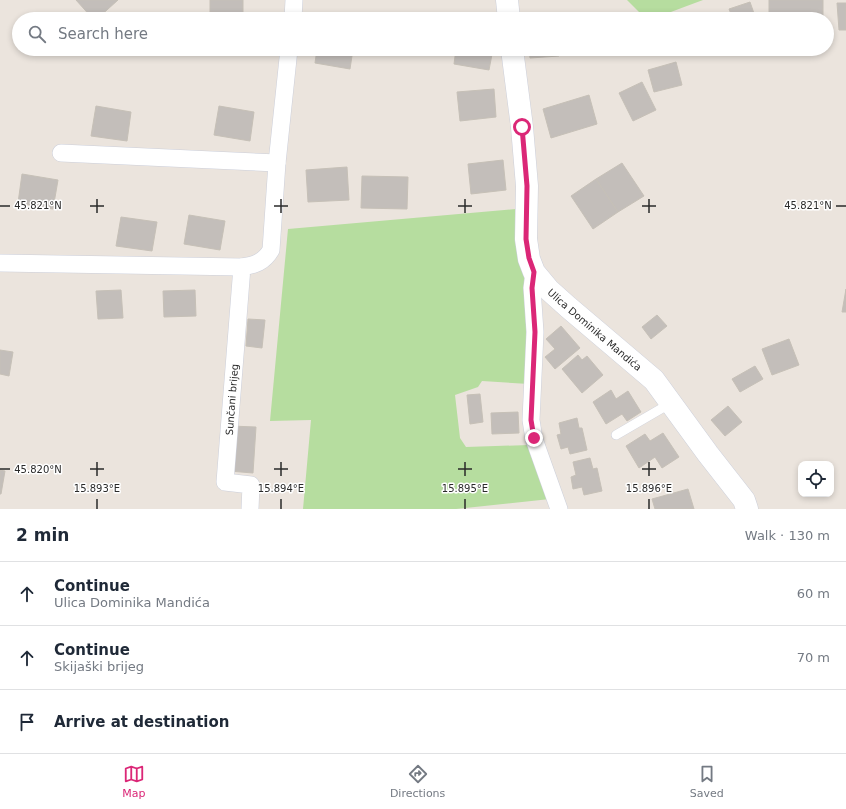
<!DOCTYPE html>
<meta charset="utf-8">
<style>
:root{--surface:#fff;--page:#f6f6f7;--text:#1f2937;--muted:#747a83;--line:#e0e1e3;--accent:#db2777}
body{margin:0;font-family:"DejaVu Sans",sans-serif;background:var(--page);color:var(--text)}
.controls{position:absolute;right:12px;bottom:12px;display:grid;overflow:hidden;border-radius:8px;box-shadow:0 2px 6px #0003}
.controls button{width:36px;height:36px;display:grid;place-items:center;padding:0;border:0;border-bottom:1px solid var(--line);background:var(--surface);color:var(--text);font:20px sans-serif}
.stop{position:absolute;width:12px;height:12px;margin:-9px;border:3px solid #db2777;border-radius:50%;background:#fff}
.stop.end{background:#db2777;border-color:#fff;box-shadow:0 1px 4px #0008}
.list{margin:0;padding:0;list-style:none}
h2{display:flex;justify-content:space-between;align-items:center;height:52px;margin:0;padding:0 16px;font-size:17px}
h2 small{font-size:13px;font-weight:400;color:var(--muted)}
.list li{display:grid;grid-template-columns:26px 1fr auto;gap:12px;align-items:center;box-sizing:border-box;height:64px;padding:0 16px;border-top:1px solid var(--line)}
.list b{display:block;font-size:15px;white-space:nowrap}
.list p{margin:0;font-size:13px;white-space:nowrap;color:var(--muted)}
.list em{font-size:13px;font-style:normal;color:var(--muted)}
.icon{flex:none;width:22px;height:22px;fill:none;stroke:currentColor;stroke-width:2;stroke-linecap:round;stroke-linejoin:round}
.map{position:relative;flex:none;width:846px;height:509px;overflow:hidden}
.search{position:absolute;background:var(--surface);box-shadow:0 2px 6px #0003;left:12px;right:12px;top:12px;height:44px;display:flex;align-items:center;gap:10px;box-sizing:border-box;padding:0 14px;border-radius:22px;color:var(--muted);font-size:15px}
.sheet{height:244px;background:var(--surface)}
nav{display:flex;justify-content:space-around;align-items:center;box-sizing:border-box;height:56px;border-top:1px solid var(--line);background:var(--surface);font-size:11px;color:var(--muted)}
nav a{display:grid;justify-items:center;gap:2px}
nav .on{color:var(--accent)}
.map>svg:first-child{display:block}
.green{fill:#b6dd9f}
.building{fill:#c3beba;stroke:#c6c0b7}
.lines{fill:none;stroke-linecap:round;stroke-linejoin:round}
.lane-casing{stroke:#cccfda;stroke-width:10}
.street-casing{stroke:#cccfda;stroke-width:18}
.secondary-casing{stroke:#cccfda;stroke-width:23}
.lane{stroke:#fff;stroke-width:9}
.street{stroke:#fff;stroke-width:17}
.secondary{stroke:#fff;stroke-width:22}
.route{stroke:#db2777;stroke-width:5}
.ticks{fill:none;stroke:#2a2a2a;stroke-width:1.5}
.labels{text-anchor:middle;stroke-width:3;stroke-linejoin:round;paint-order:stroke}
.street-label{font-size:10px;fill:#2a2a2a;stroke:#fff}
.ticks-label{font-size:10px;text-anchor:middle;fill:#2a2a2a;stroke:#fff;stroke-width:3;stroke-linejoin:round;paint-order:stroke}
</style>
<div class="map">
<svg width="846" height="509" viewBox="0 0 846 509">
<rect width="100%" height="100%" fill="#ebe4dd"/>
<g class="green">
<polygon points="627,0 703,0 652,19 646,19"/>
<polygon points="516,209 529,293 529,384 482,381 478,387 455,395 460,438 466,447 529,445 550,499 456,509 303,509 311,420 270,421 288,229"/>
</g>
<g class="building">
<polygon points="76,0 118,0 97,19 93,19"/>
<polygon points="210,0 243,0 243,13 210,12"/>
<rect x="769" y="0" width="54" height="19"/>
<polygon points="750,2 756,19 733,19 729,9"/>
<polygon points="837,3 846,3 846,30 839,30"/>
<polygon points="317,49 353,49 350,69 315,63"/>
<polygon points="456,49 493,49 489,70 454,64"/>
<polygon points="529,49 559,49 559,56 530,58"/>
<polygon points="676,62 682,85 654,92 648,70"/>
<polygon points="642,82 656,110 633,121 619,93"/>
<polygon points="494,89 496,117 460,121 457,92"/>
<polygon points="589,95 597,124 551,138 543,109"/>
<polygon points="96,106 131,112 127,141 91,136"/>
<polygon points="219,106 254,112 250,141 214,135"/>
<polygon points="503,160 506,190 471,194 468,164"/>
<polygon points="622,163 644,196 618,212 596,179"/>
<polygon points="347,167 349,200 308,202 306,170"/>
<polygon points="22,174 58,180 53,209 18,203"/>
<polygon points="362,176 408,177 407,209 361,208"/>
<polygon points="596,179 618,212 593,229 571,196"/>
<polygon points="189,215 225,221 220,250 184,244"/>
<polygon points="121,217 157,222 152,251 116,246"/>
<polygon points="846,289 846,312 842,312"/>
<polygon points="121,290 123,318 98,319 96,291"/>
<polygon points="195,290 196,316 164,317 163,291"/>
<polygon points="657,315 667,326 651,339 642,327"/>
<polygon points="248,319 265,320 262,348 246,346"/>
<polygon points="561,326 580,348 555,369 545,357 555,349 546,339"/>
<polygon points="789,339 799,365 772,375 762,349"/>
<polygon points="0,350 13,352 9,376 0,374"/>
<polygon points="578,355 582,360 587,356 603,375 582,393 562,369"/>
<polygon points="755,366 763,379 740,392 732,379"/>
<polygon points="611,390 616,399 628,391 641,412 627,421 622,414 606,424 593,402"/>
<polygon points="480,394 483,422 470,424 467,395"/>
<polygon points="728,406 742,422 725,436 711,420"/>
<polygon points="518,412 519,433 492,434 491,413"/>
<polygon points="577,418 579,428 582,428 587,450 570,454 568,447 561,449 557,435 561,434 559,423"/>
<polygon points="231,426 256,427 253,473 229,471"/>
<polygon points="663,433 679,457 662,468 655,457 639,468 626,446 645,434 650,441"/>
<polygon points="590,458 593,469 597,468 602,491 584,495 582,487 573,489 571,477 576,475 573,462"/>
<polygon points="0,470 5,471 1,494 0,494"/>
<polygon points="688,489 694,509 655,509 652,499"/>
</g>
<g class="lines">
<defs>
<polyline id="lane" points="616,435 671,403"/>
<g id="street">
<polyline points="293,19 294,0"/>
<polyline points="61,153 277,163"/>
<polyline points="0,263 242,267"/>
<polyline points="534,272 532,288 535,332 531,420 534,439 559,509"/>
<path id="s1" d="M250,509L251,485L225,482L242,267C255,265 264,262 271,250L277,163L289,49"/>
</g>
<g id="secondary">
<polyline points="507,0 509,19"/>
<path id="s2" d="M512,49L522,127L527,186L526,239L529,259L534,272L549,290L568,307L654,380L708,454L744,500L747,509"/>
</g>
</defs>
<use href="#lane" class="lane-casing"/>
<use href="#street" class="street-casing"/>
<use href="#secondary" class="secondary-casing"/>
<use href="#lane" class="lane"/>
<use href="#street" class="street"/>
<use href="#secondary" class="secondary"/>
</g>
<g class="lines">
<polyline class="route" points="522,127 527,186 526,239 529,258 534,272 532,288 535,332 531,420 534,438"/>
</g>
<path class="ticks" d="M97,199V213M281,199V213M465,199V213M649,199V213M0,206H10M90,206H104M274,206H288M458,206H472M642,206H656M836,206H846M97,462V476M281,462V476M465,462V476M649,462V476M0,469H10M90,469H104M274,469H288M458,469H472M642,469H656M97,499V509M281,499V509M465,499V509M649,499V509"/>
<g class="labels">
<g class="street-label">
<text dy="4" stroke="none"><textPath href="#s2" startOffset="309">Ulica Dominika Mandića</textPath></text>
<text dy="4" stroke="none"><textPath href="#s1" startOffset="133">Sunčani brijeg</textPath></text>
</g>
</g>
<g class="ticks-label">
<text x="38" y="209">45.821°N</text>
<text x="808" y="209">45.821°N</text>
<text x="38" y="473">45.820°N</text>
<text x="97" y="492">15.893°E</text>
<text x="281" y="492">15.894°E</text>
<text x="465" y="492">15.895°E</text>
<text x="649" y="492">15.896°E</text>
</g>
</svg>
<div class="controls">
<button><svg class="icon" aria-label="locate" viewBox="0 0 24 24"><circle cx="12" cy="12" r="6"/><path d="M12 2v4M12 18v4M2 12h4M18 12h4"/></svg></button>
</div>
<div class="stop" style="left:522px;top:127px"></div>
<div class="stop end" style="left:534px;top:438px"></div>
<div class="search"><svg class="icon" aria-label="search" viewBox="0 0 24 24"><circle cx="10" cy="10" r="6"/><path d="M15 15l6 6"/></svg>Search here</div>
</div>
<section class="sheet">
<h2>2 min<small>Walk · 130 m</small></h2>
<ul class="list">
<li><svg class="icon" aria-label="ahead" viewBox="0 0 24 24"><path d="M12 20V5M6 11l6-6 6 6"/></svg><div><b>Continue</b><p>Ulica Dominika Mandića</p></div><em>60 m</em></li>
<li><svg class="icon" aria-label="ahead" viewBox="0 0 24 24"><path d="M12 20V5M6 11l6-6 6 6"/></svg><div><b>Continue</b><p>Skijaški brijeg</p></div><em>70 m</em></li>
<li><svg class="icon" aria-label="arrive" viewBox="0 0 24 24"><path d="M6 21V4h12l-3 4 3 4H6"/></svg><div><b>Arrive at destination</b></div></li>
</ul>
</section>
<nav>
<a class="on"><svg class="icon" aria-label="map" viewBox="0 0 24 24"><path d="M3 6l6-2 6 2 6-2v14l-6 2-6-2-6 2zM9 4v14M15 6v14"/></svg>Map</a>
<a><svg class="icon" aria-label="directions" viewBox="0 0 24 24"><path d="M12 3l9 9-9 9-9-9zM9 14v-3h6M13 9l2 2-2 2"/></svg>Directions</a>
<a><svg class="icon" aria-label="saved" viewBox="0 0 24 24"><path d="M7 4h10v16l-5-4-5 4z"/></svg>Saved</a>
</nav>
